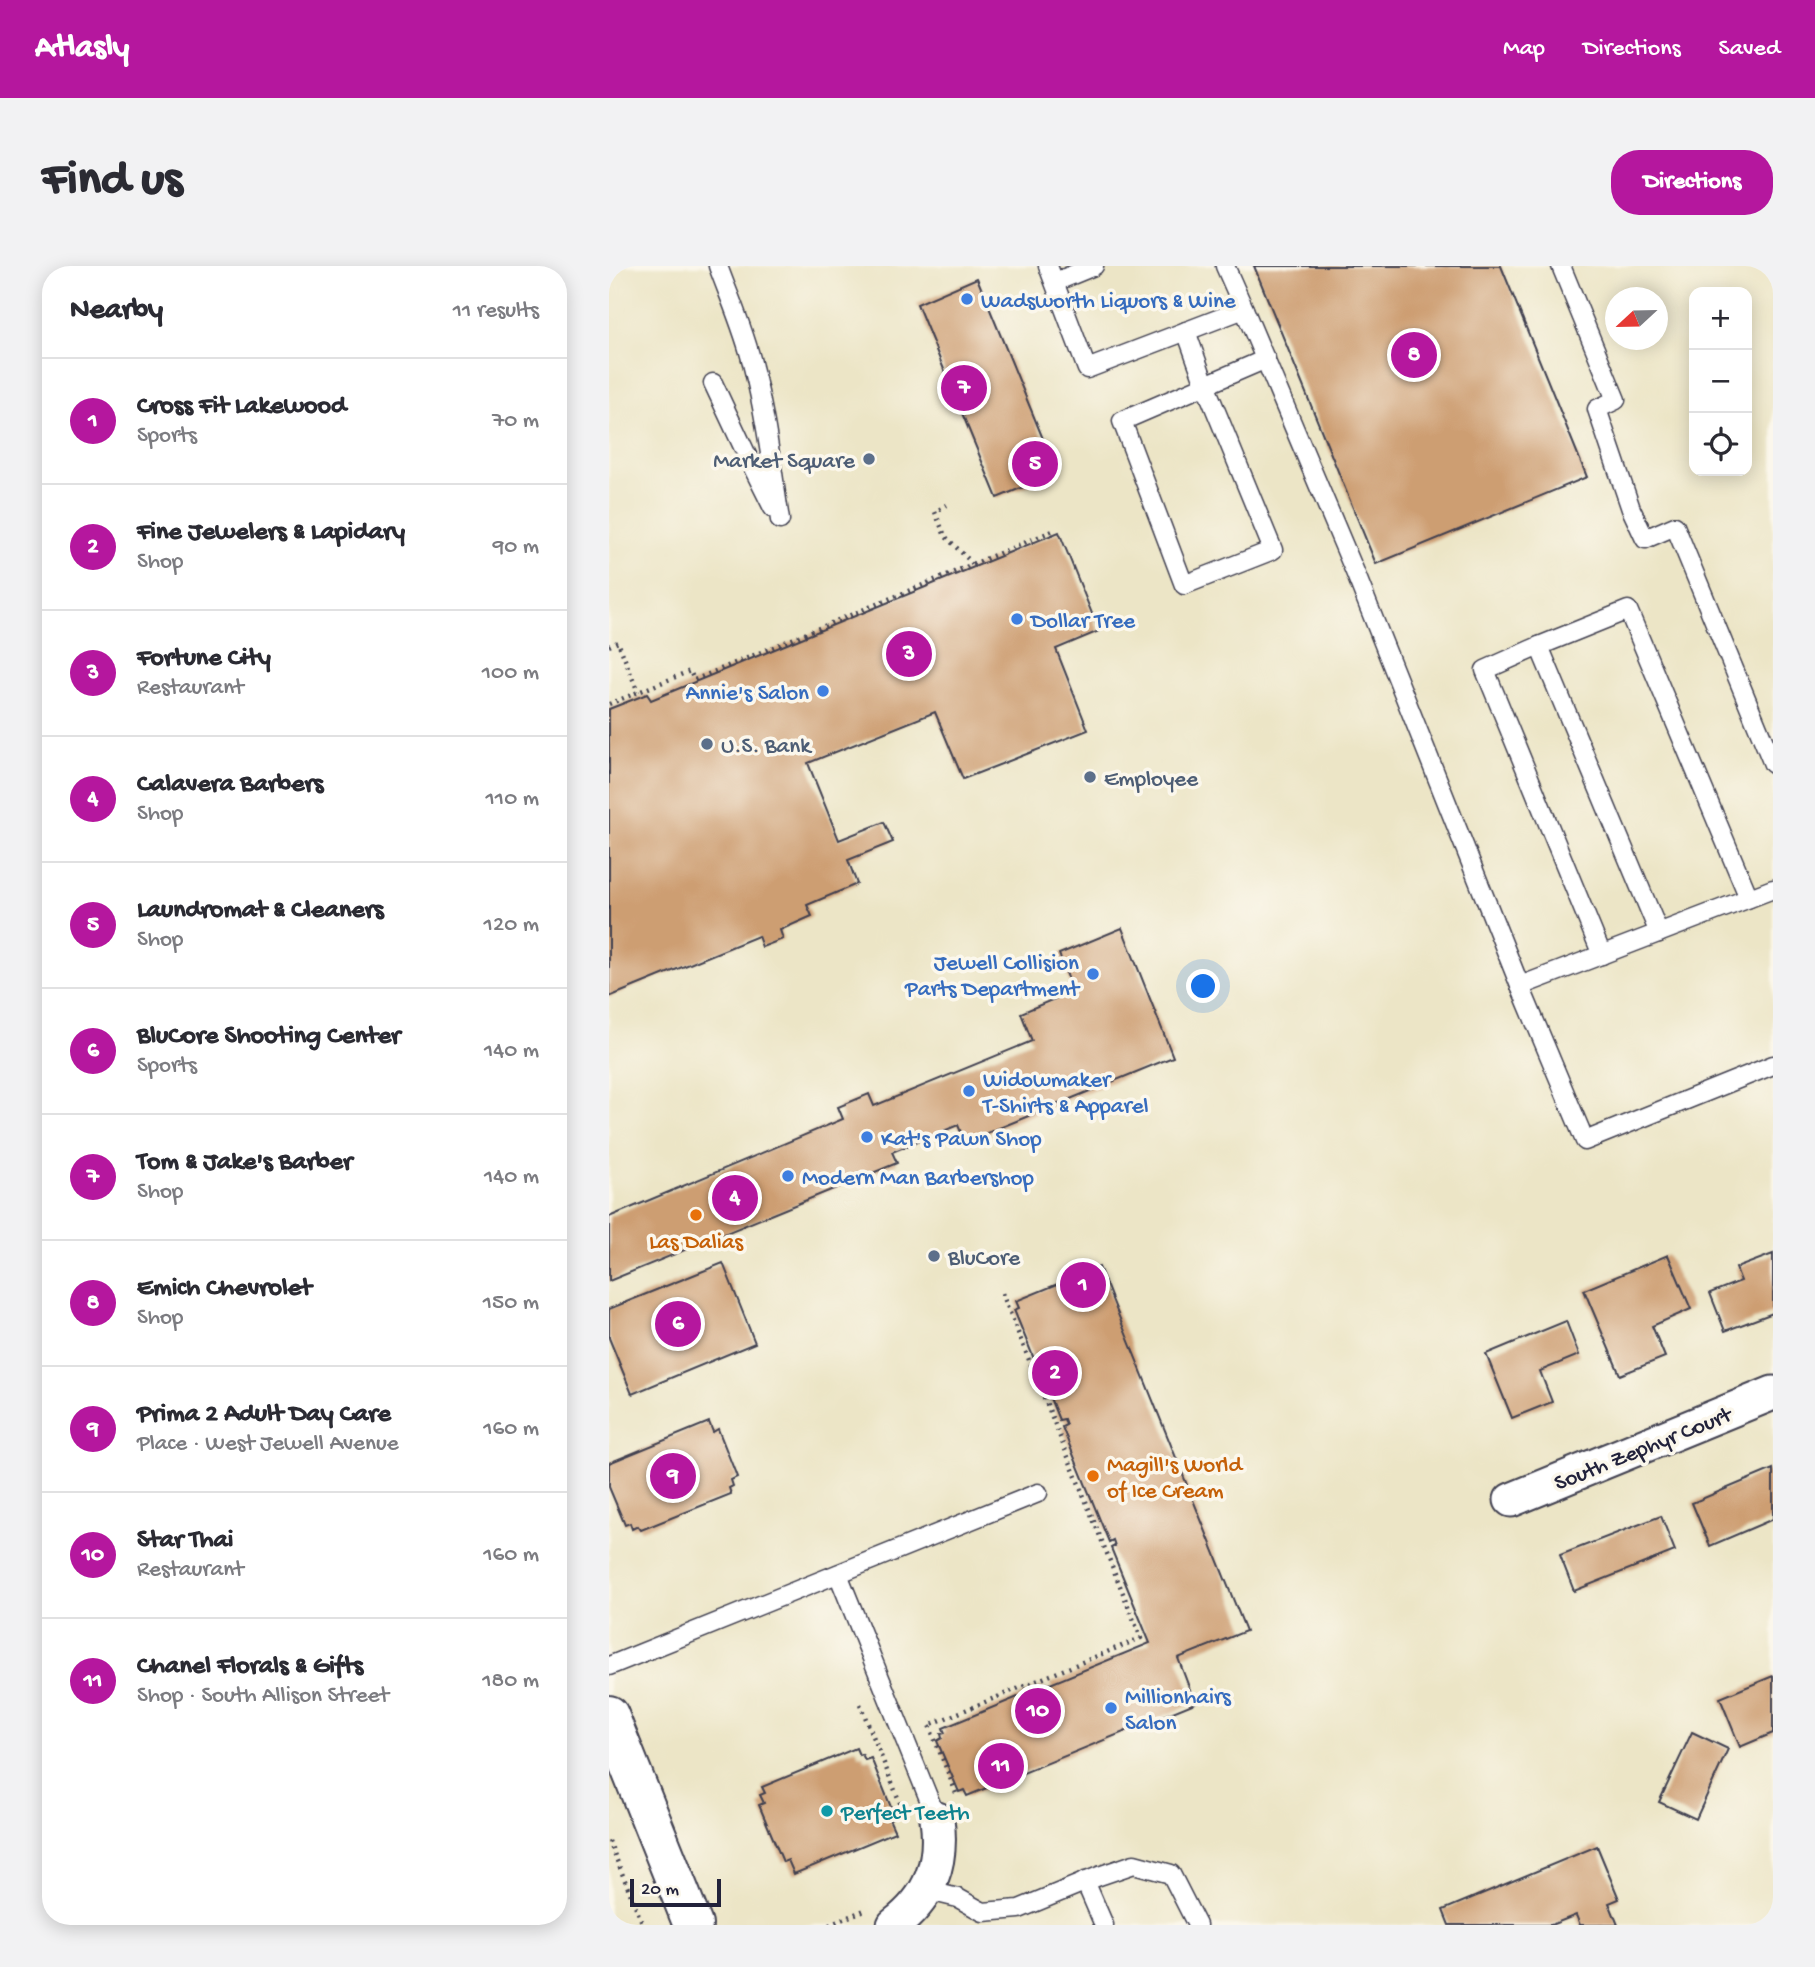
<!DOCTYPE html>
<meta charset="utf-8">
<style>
:root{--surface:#fff;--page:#f2f2f3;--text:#2b2b33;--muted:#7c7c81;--line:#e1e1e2;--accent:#b5179e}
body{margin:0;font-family:"Gochi Hand",sans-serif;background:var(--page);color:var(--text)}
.controls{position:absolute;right:21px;top:21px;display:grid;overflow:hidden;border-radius:14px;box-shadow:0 4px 18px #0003}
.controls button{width:63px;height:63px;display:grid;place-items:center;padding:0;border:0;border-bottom:2px solid var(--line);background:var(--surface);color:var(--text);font:35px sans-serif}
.compass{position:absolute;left:996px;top:21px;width:63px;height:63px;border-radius:50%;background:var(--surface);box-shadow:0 4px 18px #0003;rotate:248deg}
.scale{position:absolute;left:21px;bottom:18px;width:91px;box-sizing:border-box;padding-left:7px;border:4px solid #22223b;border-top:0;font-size:19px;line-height:24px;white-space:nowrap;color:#22223b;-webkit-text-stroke:5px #fbf7ec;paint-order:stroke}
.you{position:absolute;left:595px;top:721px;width:24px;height:24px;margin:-18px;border:5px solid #fff;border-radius:50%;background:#1a73e8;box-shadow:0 0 0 10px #1a73e833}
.badge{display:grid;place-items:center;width:46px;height:46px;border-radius:50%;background:var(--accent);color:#fff;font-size:23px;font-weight:700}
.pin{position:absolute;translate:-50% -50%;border:4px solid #fff;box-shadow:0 2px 7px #0006}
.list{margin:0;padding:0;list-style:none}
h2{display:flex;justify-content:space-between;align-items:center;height:91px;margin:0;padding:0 28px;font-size:30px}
h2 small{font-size:23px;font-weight:400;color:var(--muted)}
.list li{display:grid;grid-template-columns:46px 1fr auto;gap:21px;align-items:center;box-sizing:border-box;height:126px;padding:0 28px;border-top:2px solid var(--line)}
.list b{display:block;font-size:26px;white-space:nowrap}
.list p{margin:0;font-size:23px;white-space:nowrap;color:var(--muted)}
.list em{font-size:23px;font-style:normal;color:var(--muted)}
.icon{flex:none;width:38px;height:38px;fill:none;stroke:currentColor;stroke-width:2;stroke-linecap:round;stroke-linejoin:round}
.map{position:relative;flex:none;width:1164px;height:1659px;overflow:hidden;border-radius:28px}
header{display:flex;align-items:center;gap:42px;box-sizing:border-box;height:98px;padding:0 35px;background:var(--accent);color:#fff}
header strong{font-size:33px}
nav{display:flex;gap:38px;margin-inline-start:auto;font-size:24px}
.intro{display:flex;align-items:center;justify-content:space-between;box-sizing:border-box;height:168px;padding:0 42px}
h1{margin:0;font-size:49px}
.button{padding:18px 32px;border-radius:28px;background:var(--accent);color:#fff;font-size:24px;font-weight:700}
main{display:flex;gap:42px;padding:0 42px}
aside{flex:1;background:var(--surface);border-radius:28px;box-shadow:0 4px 18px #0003}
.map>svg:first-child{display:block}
.building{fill:#cd9e72}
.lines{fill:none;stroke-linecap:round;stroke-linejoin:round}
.lane-casing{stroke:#403f50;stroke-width:21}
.street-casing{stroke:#403f50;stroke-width:37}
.secondary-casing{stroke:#403f50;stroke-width:42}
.path{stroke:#403f50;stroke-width:4.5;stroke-dasharray:2 5;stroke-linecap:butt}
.lane{stroke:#fff;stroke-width:18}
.street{stroke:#fff;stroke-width:33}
.secondary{stroke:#fff;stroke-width:38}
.shop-dot{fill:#3f7fe0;stroke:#fbf7ec;stroke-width:2.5}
.service-dot{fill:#5c6f8a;stroke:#fbf7ec;stroke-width:2.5}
.food-dot{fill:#e8710a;stroke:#fbf7ec;stroke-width:2.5}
.culture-dot{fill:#0f9aa8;stroke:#fbf7ec;stroke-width:2.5}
.labels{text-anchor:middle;stroke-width:7;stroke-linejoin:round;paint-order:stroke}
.shop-label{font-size:23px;fill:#366cbe;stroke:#fbf7ec;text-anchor:start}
.service-label{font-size:23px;fill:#4e5e75;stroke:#fbf7ec;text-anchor:start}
.food-label{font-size:23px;fill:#c56008;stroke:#fbf7ec}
.street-label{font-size:23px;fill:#22223b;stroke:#fbf7ec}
.culture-label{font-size:23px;fill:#0d838f;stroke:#fbf7ec;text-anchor:start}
</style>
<header>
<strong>Atlasly</strong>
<nav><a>Map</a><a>Directions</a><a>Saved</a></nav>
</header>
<div class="intro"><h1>Find us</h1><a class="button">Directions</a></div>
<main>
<aside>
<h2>Nearby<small>11 results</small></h2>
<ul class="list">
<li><span class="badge">1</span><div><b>Cross Fit Lakewood</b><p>Sports</p></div><em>70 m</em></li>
<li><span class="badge">2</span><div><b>Fine Jewelers &amp; Lapidary</b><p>Shop</p></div><em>90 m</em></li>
<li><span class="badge">3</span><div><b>Fortune City</b><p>Restaurant</p></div><em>100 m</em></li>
<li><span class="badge">4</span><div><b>Calavera Barbers</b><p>Shop</p></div><em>110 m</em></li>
<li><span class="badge">5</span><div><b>Laundromat &amp; Cleaners</b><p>Shop</p></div><em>120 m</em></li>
<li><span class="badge">6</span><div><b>BluCore Shooting Center</b><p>Sports</p></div><em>140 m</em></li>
<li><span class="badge">7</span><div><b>Tom &amp; Jake's Barber</b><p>Shop</p></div><em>140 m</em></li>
<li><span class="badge">8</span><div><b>Emich Chevrolet</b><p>Shop</p></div><em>150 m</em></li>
<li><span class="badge">9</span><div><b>Prima 2 Adult Day Care</b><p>Place · West Jewell Avenue</p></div><em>160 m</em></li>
<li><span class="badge">10</span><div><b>Star Thai</b><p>Restaurant</p></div><em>160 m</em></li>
<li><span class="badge">11</span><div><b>Chanel Florals &amp; Gifts</b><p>Shop · South Allison Street</p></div><em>180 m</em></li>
</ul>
</aside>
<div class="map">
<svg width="1164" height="1659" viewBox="0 0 1164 1659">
<rect width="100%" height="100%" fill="#fbf7ec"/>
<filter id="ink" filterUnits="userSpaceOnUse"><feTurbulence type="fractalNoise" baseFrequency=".0143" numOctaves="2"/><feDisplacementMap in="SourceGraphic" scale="14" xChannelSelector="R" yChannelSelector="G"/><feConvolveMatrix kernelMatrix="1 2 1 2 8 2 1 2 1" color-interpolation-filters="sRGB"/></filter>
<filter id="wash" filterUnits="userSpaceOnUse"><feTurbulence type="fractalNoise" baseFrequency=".00686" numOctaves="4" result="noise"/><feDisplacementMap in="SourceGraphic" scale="28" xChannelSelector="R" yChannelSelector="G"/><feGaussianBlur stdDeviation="1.57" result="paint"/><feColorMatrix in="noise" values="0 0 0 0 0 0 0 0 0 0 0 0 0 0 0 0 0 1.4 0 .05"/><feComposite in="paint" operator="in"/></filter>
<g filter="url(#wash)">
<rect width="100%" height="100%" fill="#ece5c6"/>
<g id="blocks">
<g class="building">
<polygon points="645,0 892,0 978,211 767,298"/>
<polygon points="368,12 448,207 388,232 308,38"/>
<polygon points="450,266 490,365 447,383 479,464 354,513 326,446 199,497 230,574 275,556 284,576 239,594 248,618 198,639 203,650 171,664 174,673 153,681 149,670 0,731 0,443 38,428 42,434"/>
<polygon points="513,662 564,791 356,876 349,859 283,886 288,897 0,1015 0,951 234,853 229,841 260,828 265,840 423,775 412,747 464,725 450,688"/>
<polygon points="1164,988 1164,1047 1116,1065 1101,1027 1132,1015 1127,1002"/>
<polygon points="1059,989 1082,1043 1043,1060 1056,1091 1011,1109 975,1024"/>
<polygon points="114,997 146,1077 23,1128 0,1072 0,1043"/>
<polygon points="490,1001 637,1365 569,1392 586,1437 358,1530 355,1524 350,1526 328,1475 333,1472 332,1468 336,1467 334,1462 433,1421 435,1426 443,1423 441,1418 541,1377 502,1282 506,1280 504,1274 500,1276 453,1161 457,1159 455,1153 450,1154 405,1044 410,1042 407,1035"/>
<polygon points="957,1055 970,1089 931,1105 943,1136 903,1152 877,1088"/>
<polygon points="100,1156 104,1166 109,1163 128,1211 122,1214 124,1220 120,1222 122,1228 32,1264 29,1260 23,1263 21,1257 16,1259 0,1221 0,1197"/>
<polygon points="1164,1203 1164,1253 1101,1280 1083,1237"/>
<polygon points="1052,1250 1066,1285 965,1325 951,1289"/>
<polygon points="1164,1410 1164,1467 1131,1481 1111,1432"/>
<polygon points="1083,1466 1119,1483 1087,1553 1050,1536"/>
<polygon points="247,1482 250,1489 253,1488 256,1494 262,1492 286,1551 280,1553 286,1566 185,1608 179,1594 174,1596 150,1539 155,1537 151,1529 156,1527 153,1521"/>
<polygon points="988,1580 1010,1633 1000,1637 1009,1659 971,1659 967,1649 942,1659 840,1659 834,1644"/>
</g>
</g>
</g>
<g filter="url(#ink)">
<use href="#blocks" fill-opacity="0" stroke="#403f50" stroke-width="2"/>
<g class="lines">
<defs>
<g id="lane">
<path d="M109,0C121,33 136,66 144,101C157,151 163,203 171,254"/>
<polyline points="439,0 478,103 635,43 616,0"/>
<polyline points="952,0 1007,134 988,143 1022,243 1036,273 1066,260 1164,498"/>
<polyline points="446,16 485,0"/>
<polyline points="635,43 746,306 911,720 976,875 1164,799"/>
<polyline points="577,65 597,121 664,284 575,319 513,155 657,93"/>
<polyline points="104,117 143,200 164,242"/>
<polyline points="930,380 1050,667"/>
<polyline points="993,689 876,404 930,380 1019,344 1140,632"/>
<polyline points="911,720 1164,623"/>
<polyline points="229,1308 328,1553"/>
<polyline points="0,1400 429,1227"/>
<polyline points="476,1615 495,1659"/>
<polyline points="316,1624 349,1632 374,1646 410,1643 490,1610 525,1598 562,1608 588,1659"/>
</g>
<g id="street">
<polyline points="902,1234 1164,1127"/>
<path d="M285,1659C322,1631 334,1597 328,1553"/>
</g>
<polyline id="secondary" points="0,1449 84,1659"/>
</defs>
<use href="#lane" class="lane-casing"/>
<use href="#street" class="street-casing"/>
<use href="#secondary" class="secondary-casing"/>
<g class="path">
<polyline points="338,239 326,246 336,270 364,298"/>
<polyline points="0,380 9,376 29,426"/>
<polyline points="0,438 81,405 85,414 446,264"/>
<polyline points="251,1438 296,1549"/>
<polyline points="347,1527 320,1459 532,1372 393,1027"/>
<polyline points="0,1575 34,1659"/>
<polyline points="220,1659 258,1643"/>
</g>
<use href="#lane" class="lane"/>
<use href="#street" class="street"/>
<use href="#secondary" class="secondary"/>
</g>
</g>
<g class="shop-dot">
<circle cx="358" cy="33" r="7"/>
<circle cx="408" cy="353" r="7"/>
<circle cx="214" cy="425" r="7"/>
<circle cx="484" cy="708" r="7"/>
<circle cx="360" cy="825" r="7"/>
<circle cx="258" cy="871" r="7"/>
<circle cx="179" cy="910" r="7"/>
<circle cx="502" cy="1442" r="7"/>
</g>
<g class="service-dot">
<circle cx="260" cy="193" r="7"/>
<circle cx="98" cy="478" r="7"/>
<circle cx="481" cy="511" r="7"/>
<circle cx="325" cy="990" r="7"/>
</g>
<g class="food-dot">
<circle cx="87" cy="949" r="7"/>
<circle cx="484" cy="1210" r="7"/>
</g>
<circle class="culture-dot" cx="218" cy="1545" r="7"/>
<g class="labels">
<g class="shop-label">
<text x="372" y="41">Wadsworth Liquors &amp; Wine</text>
<text x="422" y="361">Dollar Tree</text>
<text x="200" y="433" text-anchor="end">Annie's Salon</text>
<text x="470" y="703" text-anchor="end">Jewell Collision<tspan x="470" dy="26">Parts Department</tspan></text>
<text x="374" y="820">Widowmaker<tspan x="374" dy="26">T-Shirts &amp; Apparel</tspan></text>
<text x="272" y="879">Kat's Pawn Shop</text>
<text x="193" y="918">Modern Man Barbershop</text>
<text x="516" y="1437">Millionhairs<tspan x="516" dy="26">Salon</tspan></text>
</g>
<g class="service-label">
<text x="246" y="201" text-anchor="end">Market Square</text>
<text x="112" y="486">U.S. Bank</text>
<text x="495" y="519">Employee</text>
<text x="339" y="998">BluCore</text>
</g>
<g class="food-label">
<text x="87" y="982">Las Dalias</text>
<text x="498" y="1205" text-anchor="start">Magill's World<tspan x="498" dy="26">of Ice Cream</tspan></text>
</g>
<g class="street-label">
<text transform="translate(1033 1181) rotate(-22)" y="8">South Zephyr Court</text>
</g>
<g class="culture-label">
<text x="232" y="1553">Perfect Teeth</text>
</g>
</g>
</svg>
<div class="controls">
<button>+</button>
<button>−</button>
<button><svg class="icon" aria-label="locate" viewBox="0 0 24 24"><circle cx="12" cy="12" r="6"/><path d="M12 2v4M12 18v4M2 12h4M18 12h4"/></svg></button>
</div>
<svg class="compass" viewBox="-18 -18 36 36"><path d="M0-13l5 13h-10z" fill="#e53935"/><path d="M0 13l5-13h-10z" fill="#7c7c81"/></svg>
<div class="scale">20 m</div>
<div class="you"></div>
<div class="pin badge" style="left:474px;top:1019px">1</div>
<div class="pin badge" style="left:446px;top:1107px">2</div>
<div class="pin badge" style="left:300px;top:388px">3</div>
<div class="pin badge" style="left:126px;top:932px">4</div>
<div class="pin badge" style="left:426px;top:198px">5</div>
<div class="pin badge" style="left:69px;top:1058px">6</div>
<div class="pin badge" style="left:355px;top:122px">7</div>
<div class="pin badge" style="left:805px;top:89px">8</div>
<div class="pin badge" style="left:64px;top:1210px">9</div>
<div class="pin badge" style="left:429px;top:1445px">10</div>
<div class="pin badge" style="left:392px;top:1500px">11</div>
</div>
</main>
